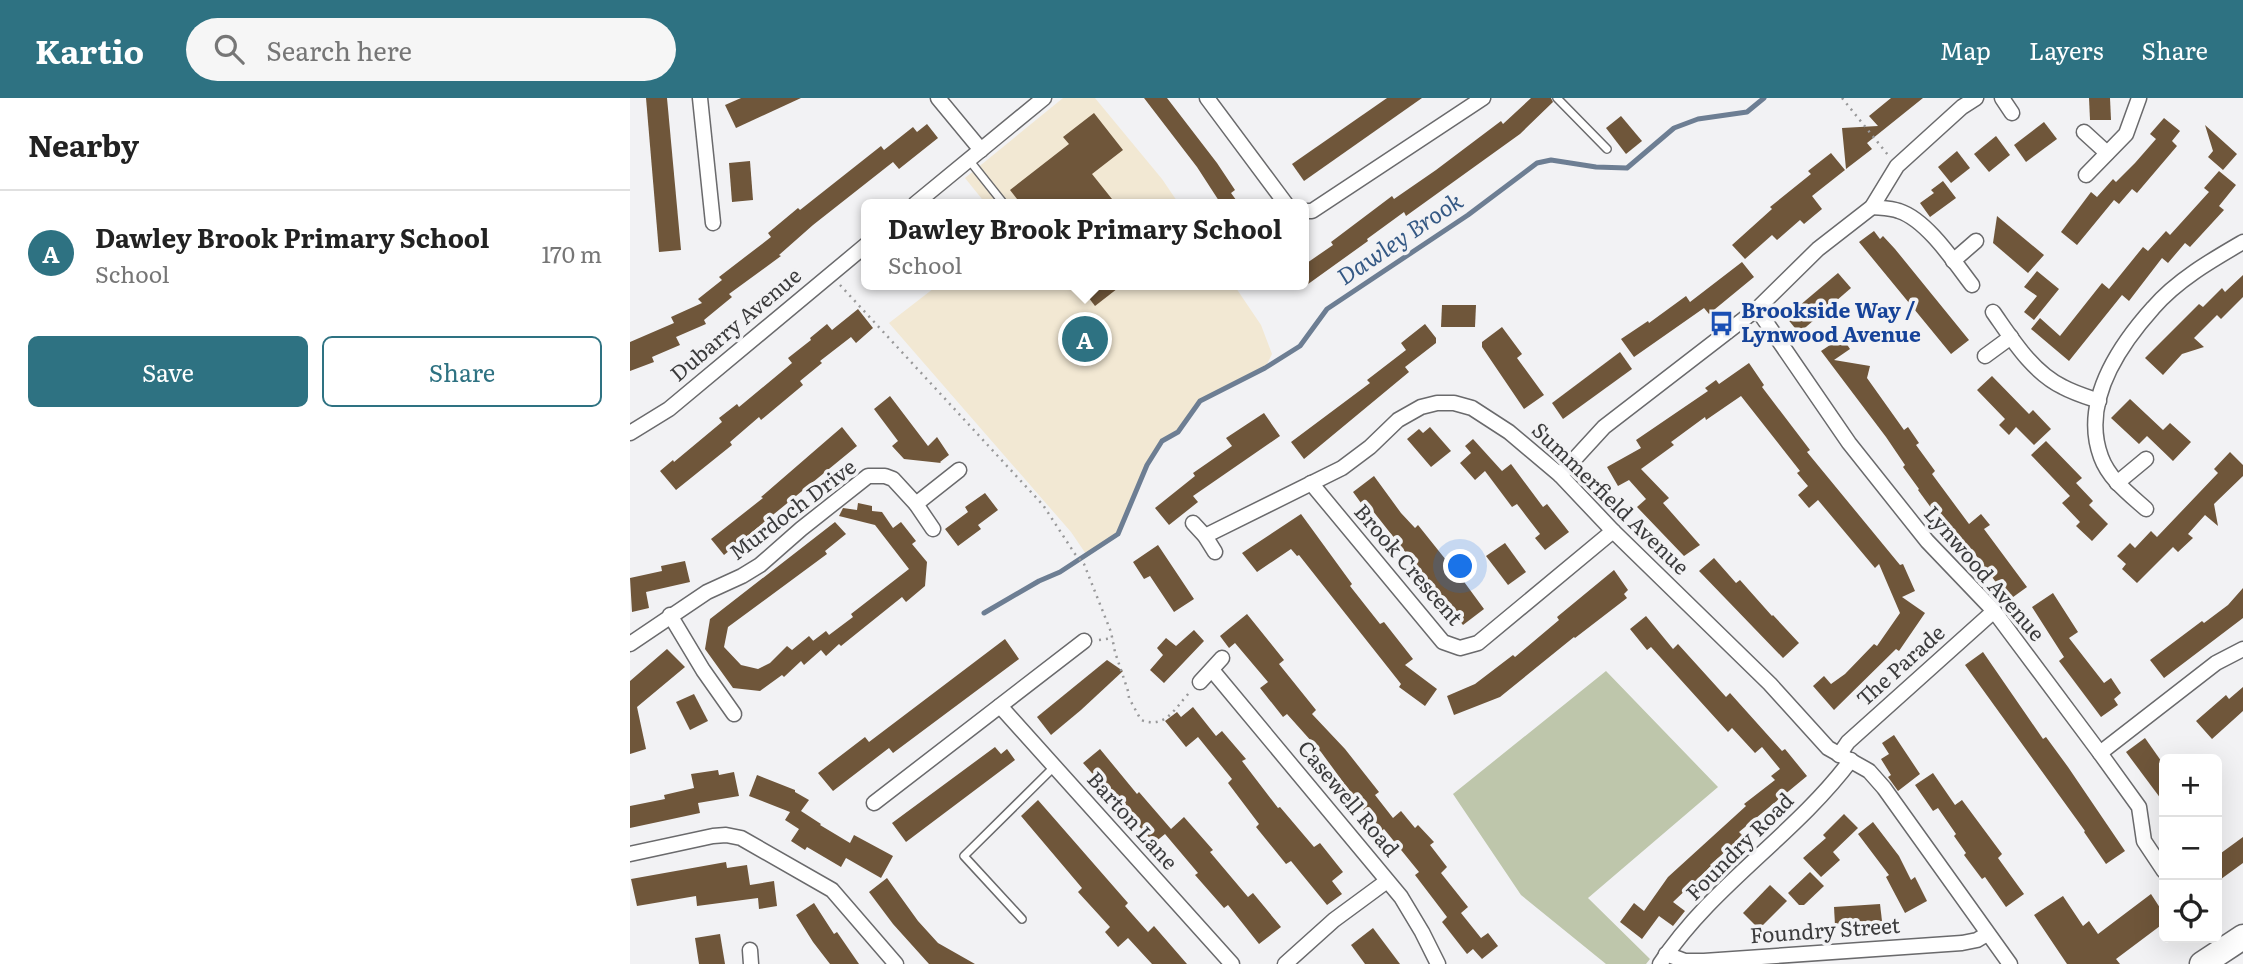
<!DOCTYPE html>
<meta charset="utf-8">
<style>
:root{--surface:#fff;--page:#f6f6f6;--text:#222;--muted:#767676;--line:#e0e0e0;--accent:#2e7282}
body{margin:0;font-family:Literata,serif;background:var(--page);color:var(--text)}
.controls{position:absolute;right:21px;bottom:21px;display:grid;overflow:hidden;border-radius:10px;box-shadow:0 7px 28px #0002}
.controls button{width:63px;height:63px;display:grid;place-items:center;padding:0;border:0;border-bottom:2px solid var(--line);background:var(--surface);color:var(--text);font:35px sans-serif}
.you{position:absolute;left:831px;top:469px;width:24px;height:24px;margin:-18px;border:5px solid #fff;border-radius:50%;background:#1a73e8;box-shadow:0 0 0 10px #1a73e833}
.badge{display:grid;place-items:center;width:46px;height:46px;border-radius:50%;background:var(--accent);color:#fff;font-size:23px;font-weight:700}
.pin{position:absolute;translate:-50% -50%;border:4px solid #fff;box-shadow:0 2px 7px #0006}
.popup{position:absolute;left:231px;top:101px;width:448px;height:91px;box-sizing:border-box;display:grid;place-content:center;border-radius:10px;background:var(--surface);filter:drop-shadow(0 2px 5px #0005);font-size:23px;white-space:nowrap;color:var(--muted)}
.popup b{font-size:26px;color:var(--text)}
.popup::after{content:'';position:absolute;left:50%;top:100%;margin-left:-14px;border:14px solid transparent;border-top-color:var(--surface)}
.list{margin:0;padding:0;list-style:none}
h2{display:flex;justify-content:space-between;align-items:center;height:91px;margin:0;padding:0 28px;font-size:30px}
h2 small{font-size:23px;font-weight:400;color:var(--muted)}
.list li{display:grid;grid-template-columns:46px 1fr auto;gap:21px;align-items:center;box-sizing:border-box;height:126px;padding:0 28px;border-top:2px solid var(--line)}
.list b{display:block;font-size:26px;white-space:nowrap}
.list p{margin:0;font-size:23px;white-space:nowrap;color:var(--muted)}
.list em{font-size:23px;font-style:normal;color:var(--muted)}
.actions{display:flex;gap:14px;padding:21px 28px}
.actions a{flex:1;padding:16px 0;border:2px solid var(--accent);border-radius:10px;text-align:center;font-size:24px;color:var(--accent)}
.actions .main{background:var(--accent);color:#fff}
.icon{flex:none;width:38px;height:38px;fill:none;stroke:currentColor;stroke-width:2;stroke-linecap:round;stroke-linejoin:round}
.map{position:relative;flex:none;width:1613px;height:866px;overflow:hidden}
header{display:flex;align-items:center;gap:42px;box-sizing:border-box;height:98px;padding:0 35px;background:var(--accent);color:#fff}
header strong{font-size:33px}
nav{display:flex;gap:38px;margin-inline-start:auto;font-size:24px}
.search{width:490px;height:63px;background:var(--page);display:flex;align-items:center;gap:18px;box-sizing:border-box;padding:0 24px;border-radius:38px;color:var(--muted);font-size:26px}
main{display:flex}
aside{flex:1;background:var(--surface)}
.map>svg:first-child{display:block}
.education{fill:#f2e8d3}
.green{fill:#bec6ab}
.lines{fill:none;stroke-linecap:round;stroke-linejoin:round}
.stream{stroke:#6d7e93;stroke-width:5}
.building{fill:#6f563a}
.lane-casing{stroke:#6a6a6c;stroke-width:10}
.street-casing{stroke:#6a6a6c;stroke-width:17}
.highway-casing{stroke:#6a6a6c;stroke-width:27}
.path{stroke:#989899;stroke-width:2.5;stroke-dasharray:2 5;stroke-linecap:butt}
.lane{stroke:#fff;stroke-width:7}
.street{stroke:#fff;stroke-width:14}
.highway{stroke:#fff;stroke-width:24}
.labels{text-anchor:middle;stroke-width:7;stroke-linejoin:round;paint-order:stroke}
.transit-label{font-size:21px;font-weight:bold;fill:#164399;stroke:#f2f2f4;text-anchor:start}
.street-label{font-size:21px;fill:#3b3b3c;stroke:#f2f2f4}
.water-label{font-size:23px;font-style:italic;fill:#355985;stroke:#f2f2f4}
</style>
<header>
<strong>Kartio</strong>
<div class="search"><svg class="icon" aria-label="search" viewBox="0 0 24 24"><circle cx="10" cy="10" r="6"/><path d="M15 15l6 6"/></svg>Search here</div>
<nav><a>Map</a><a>Layers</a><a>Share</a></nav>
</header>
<main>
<aside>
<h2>Nearby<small></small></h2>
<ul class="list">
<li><span class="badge">A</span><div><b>Dawley Brook Primary School</b><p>School</p></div><em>170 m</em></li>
</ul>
<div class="actions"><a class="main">Save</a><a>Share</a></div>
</aside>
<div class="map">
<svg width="1613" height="866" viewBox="0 0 1613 866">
<rect width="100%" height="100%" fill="#f2f2f4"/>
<g class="education">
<polygon points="433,0 465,0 532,81 549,106 356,106 335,80"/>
<polygon points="308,187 604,187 631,227 642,256 635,270 570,303 548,334 532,343 517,367 488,436 456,456 441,434 259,225"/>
</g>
<polygon class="green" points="976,573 1088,689 958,800 1020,861 1016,866 976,866 891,797 823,696"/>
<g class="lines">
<polyline class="stream" points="354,515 409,483 430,474 488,436 517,367 532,343 548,334 570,303 635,270 670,248 697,211 838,117 907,65 921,62 966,69 997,70 1044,30 1068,21 1117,14 1134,0"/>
</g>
<g class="building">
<polygon points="16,0 37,0 51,152 29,154"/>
<polygon points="111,0 171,0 106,30 95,7"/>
<polygon points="514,0 537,0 587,65 605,92 601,95 609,106 591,106 567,69"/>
<polygon points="757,0 792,0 674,83 662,66"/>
<polygon points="901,0 921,0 923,4 890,36 776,118 774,114 737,141 738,143 674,189 674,167 703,147 701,144 762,98 764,101 806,72 871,23 873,26"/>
<polygon points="1261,0 1293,0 1237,45 1242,51 1216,71 1212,30 1248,28 1239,18"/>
<polygon points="1459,0 1480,0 1481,22 1460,22"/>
<polygon points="464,15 493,52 462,76 486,106 391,106 380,92 439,46 433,39"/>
<polygon points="991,18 1012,43 996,56 976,30"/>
<polygon points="1534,20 1550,33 1542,43 1547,48 1507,95 1502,91 1489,106 1484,102 1447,147 1431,134 1461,94 1467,99 1483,81 1486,84 1505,65 1526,41 1520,36"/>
<polygon points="1414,24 1427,41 1396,64 1384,47"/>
<polygon points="297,26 308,40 269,71 263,64 183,127 149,157 151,158 99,196 102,199 74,222 76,226 46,239 50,247 22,259 24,264 0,273 0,244 44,225 41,219 72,205 68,201 92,182 89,179 141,139 138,135 168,110 170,112 251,48 254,52 283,29 287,34"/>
<polygon points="1575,27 1607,56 1593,72 1578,59 1583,53"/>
<polygon points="1366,38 1380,57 1359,74 1344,56"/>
<polygon points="1327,53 1340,70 1321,85 1308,69"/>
<polygon points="1201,55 1215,72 1182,98 1192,111 1174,126 1170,122 1147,142 1142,137 1115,161 1102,147 1142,111 1140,109 1181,76 1178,73"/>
<polygon points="120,63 123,102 102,104 99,65"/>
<polygon points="1589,73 1606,87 1589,108 1594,112 1560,149 1555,145 1538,165 1532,160 1499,203 1492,197 1439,263 1401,231 1410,220 1430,238 1472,185 1479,191 1513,149 1518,153 1536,133 1540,137 1579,94 1574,90"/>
<polygon points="1313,83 1326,100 1300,119 1290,105 1304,95 1301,92"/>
<polygon points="1367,118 1414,157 1398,175 1363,145"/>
<polygon points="1244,133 1250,141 1253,138 1265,151 1339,242 1321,256 1229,144"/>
<polygon points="1112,164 1124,179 1079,216 1074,210 1004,259 991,241 1018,223 1019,225 1056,198 1060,204"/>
<polygon points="1407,173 1429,191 1404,222 1394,214 1407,198 1394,189"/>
<polygon points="1208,175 1221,190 1169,235 1156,219"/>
<polygon points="1613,177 1613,199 1591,221 1587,217 1564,240 1574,249 1552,256 1533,277 1515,260 1569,206 1573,209 1592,190 1595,194"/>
<polygon points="449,187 492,187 465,208"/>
<polygon points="812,207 846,207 845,229 811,229"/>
<polygon points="228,211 243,230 226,245 221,239 190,263 192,265 170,283 173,287 131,322 129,319 100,344 102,347 46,392 30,373 43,362 44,364 92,324 89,320 107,306 109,309 162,265 158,260 181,242 180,240 197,226 202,232"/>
<polygon points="795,226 806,240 806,245 775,269 779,274 674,361 661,344 740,285 737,282 776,252 771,245"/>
<polygon points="872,229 892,256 887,260 914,297 894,311 852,249 852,244"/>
<polygon points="1212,239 1220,251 1204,262 1240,268 1237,280 1274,332 1278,329 1289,345 1286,347 1305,373 1302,376 1339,426 1351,416 1360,427 1354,431 1397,489 1379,502 1345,456 1343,458 1320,431 1318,433 1288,392 1289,391 1273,369 1275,367 1256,339 1191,253"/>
<polygon points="990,254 1002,271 933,321 922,305"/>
<polygon points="1119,265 1134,287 1132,289 1180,352 1177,354 1270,467 1273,466 1285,493 1272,499 1295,515 1269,553 1266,551 1204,612 1183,588 1194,578 1201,586 1215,576 1244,546 1247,548 1270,515 1249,466 1245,470 1188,402 1179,410 1168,397 1178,388 1167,375 1170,373 1111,298 1076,322 1075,319 1041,344 1044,347 1011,371 1039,400 1033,405 1070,447 1054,458 1007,409 1016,401 999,382 988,388 977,369 1011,350 1006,342 1078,293 1075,290 1086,282 1089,286"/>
<polygon points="1362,278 1399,316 1403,312 1421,331 1404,347 1386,329 1379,337 1369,327 1375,321 1347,292"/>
<polygon points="260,298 298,348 307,339 319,357 310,364 311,365 274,361 262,348 268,343 244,311"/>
<polygon points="1500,301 1533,332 1540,325 1561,344 1543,363 1517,338 1509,346 1481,320"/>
<polygon points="634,315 650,338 563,398 568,404 539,427 525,410 565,378 563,375 602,348 596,340"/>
<polygon points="212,329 227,348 94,457 81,441 133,400 131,399"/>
<polygon points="800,329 821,353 801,369 777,341 789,331 793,335"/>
<polygon points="843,341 872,373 881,366 913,409 917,406 939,434 915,452 905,440 910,436 887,406 882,409 855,373 845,382 830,365 841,355 835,348"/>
<polygon points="1416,343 1452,380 1446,385 1463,403 1459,407 1478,426 1462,443 1446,428 1450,424 1432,405 1440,398 1401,357"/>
<polygon points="1600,354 1613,367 1613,378 1584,406 1588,428 1575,417 1558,436 1563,440 1548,454 1543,449 1507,485 1492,471 1496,466 1487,458 1500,445 1505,450 1521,433 1527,439 1588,375 1584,371"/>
<polygon points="744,378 771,415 785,430 788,427 820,467 821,466 854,511 833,527 735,403 731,405 723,394"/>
<polygon points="355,395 368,412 348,427 351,431 328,448 315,431 338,414 335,409"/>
<polygon points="228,405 242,408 242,413 252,414 263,430 271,424 286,443 282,446 297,464 295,488 276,504 272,499 211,548 209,546 196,558 191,552 174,567 171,563 154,579 152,577 130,593 103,590 75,551 80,521 205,424 216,436 195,453 197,456 98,529 94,549 111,567 128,571 140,565 157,548 162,552 179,538 186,546 183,543 196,533 199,537 223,519 221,516 279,471 245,427 209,418 213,410 227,412"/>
<polygon points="671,416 722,486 720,488 750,526 754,524 783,561 775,567 807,591 795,608 769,589 771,586 669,457 667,458 661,451 627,474 612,455"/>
<polygon points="875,445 896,474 878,487 856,458"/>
<polygon points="528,447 564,501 544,514 520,478 514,481 503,464"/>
<polygon points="1084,460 1106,485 1110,482 1142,518 1143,517 1169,545 1153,560 1069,473"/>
<polygon points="55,463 60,484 16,494 19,510 2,514 0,480 32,473 31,468"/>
<polygon points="984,472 998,492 994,496 997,500 945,540 944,539 870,599 824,617 817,598 845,586 883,557 885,559 929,522 927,519"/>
<polygon points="1613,490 1613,520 1534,580 1520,562 1572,523 1574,525 1598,507"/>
<polygon points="1423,495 1448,534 1439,540 1474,585 1481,580 1491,595 1484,601 1488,607 1471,619 1429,563 1434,559 1402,509"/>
<polygon points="617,516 654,562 649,566 686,612 682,616 715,651 749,694 745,697 763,720 771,713 785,730 788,727 804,744 800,747 817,769 811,775 838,809 831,815 851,840 858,835 868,848 852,861 843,851 837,856 812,824 817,819 785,777 789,774 754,731 750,734 691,654 657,616 653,619 630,590 638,584 605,545 599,550 590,538"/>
<polygon points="1016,518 1043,551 1048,546 1096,599 1100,595 1152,653 1155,651 1177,678 1109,734 1113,738 1080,767 1081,768 1043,804 1055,813 1043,828 1029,818 1012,841 990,824 1004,805 1014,813 1038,779 1116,708 1114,706 1145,682 1141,678 1150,671 1132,649 1125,655 1102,630 1098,634 1021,549 1017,552 1000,531"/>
<polygon points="564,532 574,543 534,585 520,572 533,557 527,550 536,540 546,548"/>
<polygon points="375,541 389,561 263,655 259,650 203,693 188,675 235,639 239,644"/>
<polygon points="37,551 55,569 7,609 16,651 0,656 0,583"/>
<polygon points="1353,554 1413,641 1416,639 1438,669 1495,753 1476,766 1454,734 1455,733 1335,567"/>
<polygon points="477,562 493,573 451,612 421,637 407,619"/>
<polygon points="1613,589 1613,613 1582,641 1566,623 1596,597 1599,601"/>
<polygon points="64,596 78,623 60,632 46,604"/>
<polygon points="563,609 586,638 592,633 616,661 612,663 648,710 650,709 684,749 690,745 713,774 702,783 712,796 697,807 661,763 656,766 626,729 629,726 598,685 602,681 568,639 556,649 535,623 547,614 551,619"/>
<polygon points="1264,637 1290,676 1268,693 1258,679 1261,677 1251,661 1259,656 1252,645"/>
<polygon points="1515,640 1534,667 1534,705 1496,654"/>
<polygon points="365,649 371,656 377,651 385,662 276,744 262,725"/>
<polygon points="470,651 507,696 509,694 541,731 554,719 583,752 580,754 618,799 623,795 651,829 629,846 598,807 594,810 565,777 568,775 535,736 524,745 453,665"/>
<polygon points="88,672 89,677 104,674 109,698 68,705 70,715 0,730 0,708 35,701 34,697 64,690 61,676"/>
<polygon points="1303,675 1325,707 1332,702 1372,756 1368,760 1394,796 1376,809 1355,779 1352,781 1334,757 1336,755 1324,738 1326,736 1308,710 1303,713 1285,687"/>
<polygon points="127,677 165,692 165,694 179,702 171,713 191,726 190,727 220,745 224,737 263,758 251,780 216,760 211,769 177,749 175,752 161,743 169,731 155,722 160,714 119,698"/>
<polygon points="408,702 498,805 495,808 518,834 524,828 557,866 522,866 498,840 488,849 475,834 480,829 448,794 452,790 391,718"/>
<polygon points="1214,716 1228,730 1203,754 1210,762 1191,779 1173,760 1196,740 1193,737"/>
<polygon points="1243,724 1269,758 1281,782 1285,779 1297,803 1275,815 1256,779 1259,777 1228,736"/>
<polygon points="1613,739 1613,765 1587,784 1587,758"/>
<polygon points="96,764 97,770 117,767 120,787 144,783 147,808 129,811 128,800 67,808 66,798 7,808 1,781"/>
<polygon points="1180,774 1194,788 1174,807 1169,807 1158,795"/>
<polygon points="257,780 288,823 308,845 345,866 299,866 263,826 239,794"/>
<polygon points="1140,787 1157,803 1129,831 1113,815"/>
<polygon points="1521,796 1534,816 1534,825 1486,861 1490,866 1437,866 1404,817 1433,798 1453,828 1459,823 1468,836"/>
<polygon points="184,805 204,836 207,834 229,866 200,866 183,844 166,817"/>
<polygon points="1250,806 1252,823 1205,827 1204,809"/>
<polygon points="743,830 770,866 735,866 721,847"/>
<polygon points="90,836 95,866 69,866 65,840"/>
</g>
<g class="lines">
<defs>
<g id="lane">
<polyline points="927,0 977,51"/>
<polyline points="339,62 374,106"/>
<polyline points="392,821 334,758 424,669"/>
</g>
<g id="street">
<polyline points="70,0 83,125"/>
<polyline points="308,0 351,52"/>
<polyline points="577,0 656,106"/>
<polyline points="1372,0 1382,15"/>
<polyline points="1454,34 1477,55"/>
<polyline points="1456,77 1496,36 1509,0"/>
<polyline points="285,106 414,0"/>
<path d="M1242,109C1251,110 1261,110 1269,113C1297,122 1325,165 1342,187"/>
<polyline points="674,113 682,113 853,0"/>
<polyline points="1323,163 1346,143"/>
<polyline points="1127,211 1219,345 1297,443 1364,513 1470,655 1509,709 1514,743 1534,773"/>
<path d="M1363,214C1382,241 1402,274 1433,289C1444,295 1457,299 1469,303"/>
<polyline points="1355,258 1381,239"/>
<polyline points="0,335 39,311 236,147"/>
<polyline points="930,377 974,329 1127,211 1188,151 1242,109 1267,68 1332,9 1346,0"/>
<polyline points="681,385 813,544 830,550 848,545 983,433"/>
<polyline points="1487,385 1516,361"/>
<polyline points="286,406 329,372"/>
<path d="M1516,411C1499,396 1479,381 1471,359C1451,305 1488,249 1523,210C1547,182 1582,162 1613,144"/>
<polyline points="563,425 575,438 585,454"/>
<polyline points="575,438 712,370 740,349 768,322 791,309 807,305 824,305 842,310 879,334 930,377 983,433 1140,586 1198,650 1239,673 1254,690 1380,866"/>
<polyline points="40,517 73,572 104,616"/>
<polyline points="0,546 77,494 112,478 130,467 171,431 238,378 255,378 263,381 286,406 303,431"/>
<polyline points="582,572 771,799 792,834 808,866"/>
<polyline points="570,584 592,560"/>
<polyline points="370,608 602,866"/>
<polyline points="1470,655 1586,565 1613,551"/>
<polyline points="1209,657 1218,644 1364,513"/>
<polyline points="244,705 454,543"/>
<polyline points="0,756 83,738 96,737 111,740 202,792 266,866"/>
<polyline points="120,852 121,866"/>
<polyline points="1036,856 1055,863 1074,863 1332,845 1347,842 1357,836"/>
<polyline points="655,866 704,822 757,783"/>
<path d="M1030,866C1081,788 1165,737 1221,662"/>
</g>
<polyline id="highway" points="1572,866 1613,839"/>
</defs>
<use href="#lane" class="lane-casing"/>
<use href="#street" class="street-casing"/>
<use href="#highway" class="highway-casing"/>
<g class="path">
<polyline points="1212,0 1258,57"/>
<path d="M210,187L413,407L445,456L454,466L481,534L485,554L498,593L499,600L511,622C536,631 544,611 560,594"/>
<polyline points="469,542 483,540"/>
</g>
<use href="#lane" class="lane"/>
<use href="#street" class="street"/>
<use href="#highway" class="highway"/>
</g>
<defs>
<symbol id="bus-bare" viewBox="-9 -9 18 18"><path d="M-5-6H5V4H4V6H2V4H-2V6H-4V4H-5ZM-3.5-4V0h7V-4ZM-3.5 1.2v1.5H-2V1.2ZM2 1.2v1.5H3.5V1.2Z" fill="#1a4fb4" stroke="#f2f2f4" stroke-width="2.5" paint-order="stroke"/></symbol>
</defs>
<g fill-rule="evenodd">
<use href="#bus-bare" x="1074" y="208" width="35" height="35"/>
</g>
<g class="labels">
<g class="transit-label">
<text x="1111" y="220">Brookside Way /<tspan x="1111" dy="24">Lynwood Avenue</tspan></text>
</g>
<g class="street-label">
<text transform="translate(106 227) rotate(-40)" y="7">Dubarry Avenue</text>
<text transform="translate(980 401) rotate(44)" y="7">Summerfield Avenue</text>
<text transform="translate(163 412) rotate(-37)" y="7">Murdoch Drive</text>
<text transform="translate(778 467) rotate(49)" y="7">Brook Crescent</text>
<text transform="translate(1354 476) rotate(49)" y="7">Lynwood Avenue</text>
<text transform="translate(1271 568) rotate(-42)" y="7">The Parade</text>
<text transform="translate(718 701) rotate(50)" y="7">Casewell Road</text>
<text transform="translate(502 723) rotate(48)" y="7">Barton Lane</text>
<text transform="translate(1110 749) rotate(-45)" y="7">Foundry Road</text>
<text transform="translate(1195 833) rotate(-4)" y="7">Foundry Street</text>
</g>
<g class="water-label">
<text transform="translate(770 141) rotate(-34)" y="8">Dawley Brook</text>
</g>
</g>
</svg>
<div class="controls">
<button>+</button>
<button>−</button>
<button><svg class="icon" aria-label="locate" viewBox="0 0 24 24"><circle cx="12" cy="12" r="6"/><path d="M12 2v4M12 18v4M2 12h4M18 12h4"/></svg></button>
</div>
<div class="you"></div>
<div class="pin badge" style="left:455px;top:241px">A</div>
<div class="popup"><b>Dawley Brook Primary School</b>School</div>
</div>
</main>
